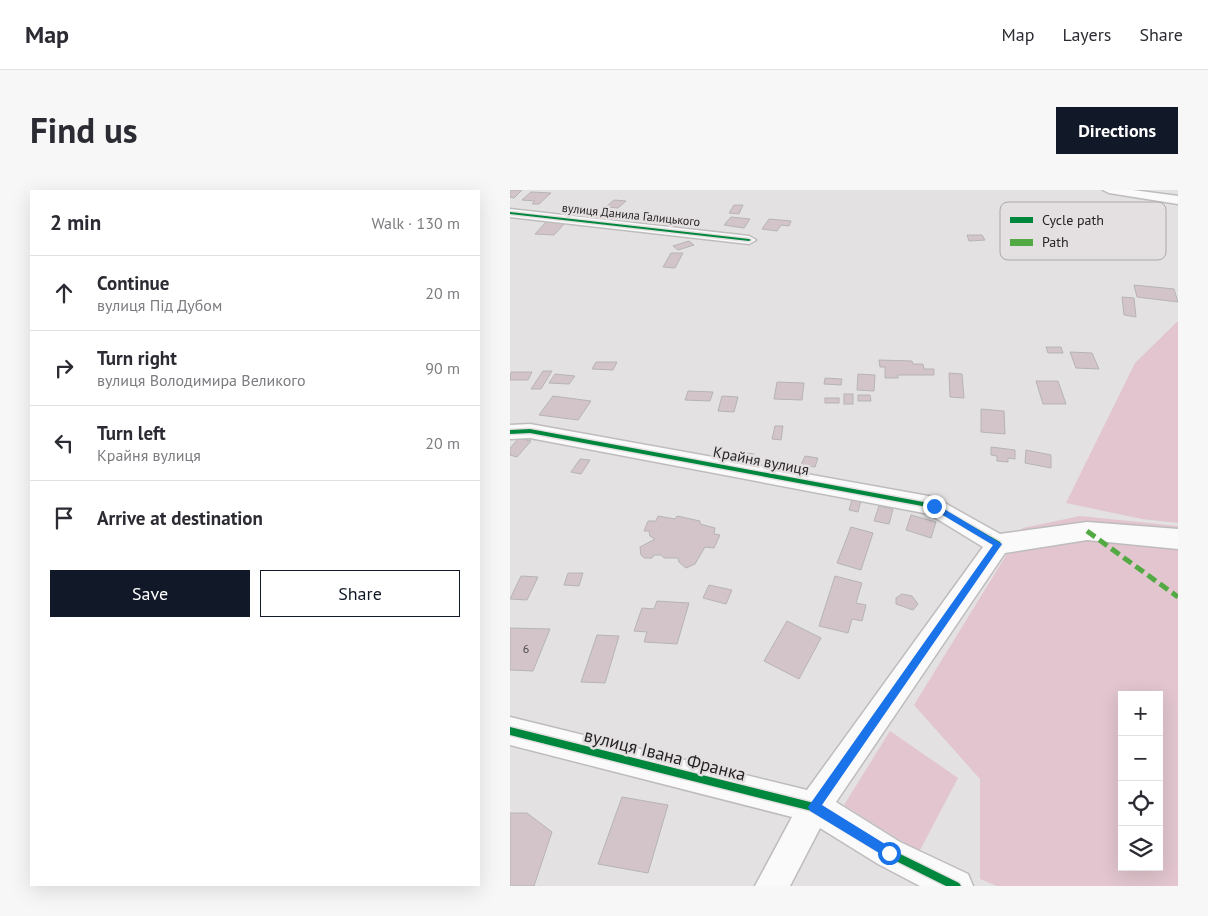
<!DOCTYPE html>
<meta charset="utf-8">
<style>
:root{--surface:#fff;--page:#f7f7f7;--text:#2b2b33;--muted:#7c7c81;--line:#e1e1e2;--accent:#111827}
body{margin:0;font-family:"PT Sans",sans-serif;background:var(--page);color:var(--text)}
.controls{position:absolute;right:15px;bottom:15px;display:grid;overflow:hidden;border-radius:0px;box-shadow:0 5px 20px #0002}
.controls button{width:45px;height:45px;display:grid;place-items:center;padding:0;border:0;border-bottom:1px solid var(--line);background:var(--surface);color:var(--text);font:25px sans-serif}
.stop{position:absolute;width:15px;height:15px;margin:-11px;border:4px solid #1a73e8;border-radius:50%;background:#fff}
.stop.end{background:#1a73e8;border-color:#fff;box-shadow:0 1px 5px #0008}
.list{margin:0;padding:0;list-style:none}
h2{display:flex;justify-content:space-between;align-items:center;height:65px;margin:0;padding:0 20px;font-size:21px}
h2 small{font-size:16px;font-weight:400;color:var(--muted)}
.list li{display:grid;grid-template-columns:32px 1fr auto;gap:15px;align-items:center;box-sizing:border-box;height:75px;padding:0 20px;border-top:1px solid var(--line)}
.list b{display:block;font-size:19px;white-space:nowrap}
.list p{margin:0;font-size:16px;white-space:nowrap;color:var(--muted)}
.list em{font-size:16px;font-style:normal;color:var(--muted)}
.actions{display:flex;gap:10px;padding:15px 20px}
.actions a{flex:1;padding:11px 0;border:1px solid var(--accent);border-radius:0px;text-align:center;font-size:18px;color:var(--accent)}
.actions .main{background:var(--accent);color:#fff}
.icon{flex:none;width:28px;height:28px;fill:none;stroke:currentColor;stroke-width:2;stroke-linecap:round;stroke-linejoin:round}
.map{position:relative;flex:none;width:668px;height:696px;overflow:hidden;border-radius:0px}
header{display:flex;align-items:center;gap:30px;box-sizing:border-box;height:70px;padding:0 25px;background:var(--surface);border-bottom:1px solid var(--line)}
header strong{font-size:24px}
nav{display:flex;gap:28px;margin-inline-start:auto;font-size:18px}
.intro{display:flex;align-items:center;justify-content:space-between;box-sizing:border-box;height:120px;padding:0 30px}
h1{margin:0;font-size:35px}
.button{padding:12px 22px;border-radius:0px;background:var(--accent);color:#fff;font-size:18px;font-weight:700}
main{display:flex;gap:30px;padding:0 30px}
aside{flex:1;background:var(--surface);border-radius:0px;box-shadow:0 5px 20px #0002}
.map>svg:first-child{display:block}
.green{fill:#e2c5ce;fill-rule:evenodd}
.building{fill:#d3c4c9;stroke:#b6b4b5}
.lines{fill:none;stroke-linecap:round;stroke-linejoin:round}
.minor-casing{stroke:#bebcbc;stroke-width:3}
.minor{fill:#fbfafb;fill-rule:evenodd}
.quiet{stroke:#53aa44;stroke-width:5;stroke-dasharray:10 5;stroke-linecap:butt}
.cycleway-casing{stroke:#e4e0e1;stroke-width:3}
.cycleway{fill:#00873e;fill-rule:evenodd}
.route{fill:#1a73e8}
.labels{text-anchor:middle;stroke-width:5;stroke-linejoin:round;paint-order:stroke}
.far-street-label{font-size:12px;fill:#262425;stroke:#e4e0e1}
.number-label{font-size:12px;fill:#514c4e}
.street-label{font-size:15px;fill:#262425;stroke:#e4e0e1}
.near-street-label{font-size:18px;fill:#262425;stroke:#e4e0e1}
.key{fill:#e4e0e1;stroke:#aba8a9;stroke-width:1}
.key-label{font-size:14px;fill:#262425}
</style>
<header>
<strong>Map</strong>
<nav><a>Map</a><a>Layers</a><a>Share</a></nav>
</header>
<div class="intro"><h1>Find us</h1><a class="button">Directions</a></div>
<main>
<aside>
<h2>2 min<small>Walk · 130 m</small></h2>
<ul class="list">
<li><svg class="icon" aria-label="ahead" viewBox="0 0 24 24"><path d="M12 20V5M6 11l6-6 6 6"/></svg><div><b>Continue</b><p>вулиця Під Дубом</p></div><em>20 m</em></li>
<li><svg class="icon" aria-label="right" viewBox="0 0 24 24"><path d="M7 20v-9h11M14 6l5 5-5 5"/></svg><div><b>Turn right</b><p>вулиця Володимира Великого</p></div><em>90 m</em></li>
<li><svg class="icon" aria-label="left" viewBox="0 0 24 24"><path d="M17 20v-9H6M10 6l-5 5 5 5"/></svg><div><b>Turn left</b><p>Крайня вулиця</p></div><em>20 m</em></li>
<li><svg class="icon" aria-label="arrive" viewBox="0 0 24 24"><path d="M6 21V4h12l-3 4 3 4H6"/></svg><div><b>Arrive at destination</b></div></li>
</ul>
<div class="actions"><a class="main">Save</a><a>Share</a></div>
</aside>
<div class="map">
<svg width="668" height="696" viewBox="0 0 668 696">
<rect width="100%" height="100%" fill="#e3e1e2"/>
<g class="green">
<polygon points="668,131 668,333 632,329 556,313 625,173"/>
<path d="M570,326L668,336V696H487L470,689V589L404,515L513,338ZM612,505H649V677H612Z"/>
<polygon points="380,541 448,588 409,662 334,615"/>
</g>
<g class="building">
<polygon points="0,0 12,0 4,8 0,7"/>
<polygon points="21,2 41,3 29,14 22,14 25,11 12,10"/>
<polygon points="104,10 116,11 108,18 96,17"/>
<polygon points="224,15 233,15 229,24 219,23"/>
<polygon points="221,27 240,29 234,38 214,35"/>
<polygon points="259,29 281,31 279,36 271,35 267,41 252,39"/>
<polygon points="37,31 56,32 44,45 25,44"/>
<polygon points="457,45 472,45 475,50 459,51"/>
<polygon points="179,51 184,55 168,60 163,56"/>
<polygon points="161,63 173,63 165,78 153,77"/>
<polygon points="624,95 664,99 668,112 627,107"/>
<polygon points="612,107 624,108 626,127 614,125"/>
<polygon points="536,157 551,157 553,163 538,163"/>
<polygon points="560,162 582,163 589,179 566,178"/>
<polygon points="369,170 402,171 403,174 413,174 414,179 424,179 424,185 388,185 388,188 375,188 375,177 370,177"/>
<polygon points="86,172 107,172 103,180 82,179"/>
<polygon points="33,181 42,181 31,199 21,199"/>
<polygon points="1,182 22,182 18,190 0,190"/>
<polygon points="439,183 452,184 454,208 440,207"/>
<polygon points="45,184 65,186 59,194 39,193"/>
<polygon points="348,184 365,185 364,201 347,200"/>
<polygon points="315,188 332,189 331,195 314,194"/>
<polygon points="526,191 548,191 556,214 533,214"/>
<polygon points="267,192 294,193 292,210 264,209"/>
<polygon points="178,201 203,202 200,211 175,210"/>
<rect x="334" y="204" width="9" height="10"/>
<polygon points="348,205 360,205 361,211 348,211"/>
<polygon points="43,206 81,211 68,230 29,225"/>
<polygon points="212,206 228,207 224,222 208,221"/>
<rect x="315" y="208" width="14" height="5"/>
<polygon points="471,219 494,221 495,244 471,242"/>
<polygon points="265,236 273,236 271,250 262,249"/>
<polygon points="9,248 21,251 7,267 0,265 0,258"/>
<polygon points="481,257 505,260 505,269 498,268 498,272 487,271 487,266 481,265"/>
<polygon points="516,260 541,265 541,278 515,273"/>
<polygon points="230,262 244,264 241,271 228,269"/>
<polygon points="295,266 308,268 305,277 291,275"/>
<polygon points="70,269 80,270 71,284 61,282"/>
<polygon points="343,306 352,307 348,322 339,320"/>
<polygon points="369,316 383,319 379,334 364,331"/>
<polygon points="401,325 426,332 421,348 396,340"/>
<polygon points="148,326 165,329 167,326 190,331 190,334 205,338 204,344 210,345 204,358 195,357 185,374 176,378 169,372 168,368 154,368 151,365 144,365 142,368 134,368 131,365 130,357 145,349 140,346 139,341 134,341 138,331 146,331"/>
<polygon points="341,337 363,343 351,380 327,373"/>
<polygon points="58,383 73,383 69,396 54,395"/>
<polygon points="11,386 28,387 17,410 0,409"/>
<polygon points="325,386 352,393 346,413 356,415 352,431 342,429 338,443 309,436"/>
<polygon points="199,395 222,400 216,414 193,408"/>
<polygon points="392,404 402,406 408,414 403,420 386,414 386,408"/>
<polygon points="147,411 179,413 167,454 134,452 137,442 124,441 132,418 144,419"/>
<polygon points="277,431 311,448 289,489 254,471"/>
<polygon points="0,438 40,439 23,481 0,480"/>
<polygon points="87,445 109,446 95,493 71,492"/>
<polygon points="112,607 158,615 138,683 88,674"/>
<polygon points="0,623 17,623 42,642 24,696 0,696"/>
</g>
<g class="lines">
<defs>
<g id="minor">
<polygon points="593,0 623,0 668,6 668,14 599,3"/>
<polygon points="0,19 239,46 246,50 239,54 0,27"/>
<polygon points="20,234 424,307 490,344 577,332 668,339 668,359 577,350 495,363 326,612 390,652 458,684 463,696 410,696 368,674 310,638 280,696 245,696 282,627 0,555 0,527 297,600 473,357 419,324 20,248 0,249 0,235"/>
</g>
</defs>
<use href="#minor" class="minor-casing"/>
<use href="#minor" class="minor"/>
<polyline class="quiet" points="577,341 668,407"/>
<defs>
<g id="cycleway">
<polygon points="0,22 239,49 241,50 239,51 0,24"/>
<polygon points="20,239 424,314 490,352 491,354 490,356 488,357 486,356 423,318 20,243 0,244 0,240"/>
<polygon points="0,537 304,613 382,660 449,693 451,696 436,696 376,666 302,621 0,545"/>
</g>
</defs>
<use href="#cycleway" class="cycleway-casing"/>
<use href="#cycleway" class="cycleway"/>
</g>
<polygon class="route" points="424,313 492,354 312,615 383,659 385,663 383,667 379,669 300,621 298,617 483,355 421,318 421,314"/>
<g class="labels">
<g class="far-street-label">
<text transform="translate(121 25) rotate(6)" y="4">вулиця Данила Галицького</text>
</g>
<g class="number-label">
<text x="16" y="463">6</text>
</g>
<g class="street-label">
<text transform="translate(251 271) rotate(11)" y="5">Крайня вулиця</text>
</g>
<g class="near-street-label">
<text transform="translate(155 565) rotate(14)" y="6">вулиця Івана Франка</text>
</g>
</g>
<rect x="490" y="12" width="166" height="58" rx="8" class="key"/>
<rect x="500" y="27" width="23" height="6" fill="#00873e"/>
<rect x="500" y="49" width="23" height="7" fill="#53aa44"/>
<g class="key-label">
<text x="532" y="35">Cycle path</text>
<text x="532" y="57">Path</text>
</g>
</svg>
<div class="controls">
<button>+</button>
<button>−</button>
<button><svg class="icon" aria-label="locate" viewBox="0 0 24 24"><circle cx="12" cy="12" r="6"/><path d="M12 2v4M12 18v4M2 12h4M18 12h4"/></svg></button>
<button><svg class="icon" aria-label="layers" viewBox="0 0 24 24"><path d="M12 4l9 5-9 5-9-5zM3 14l9 5 9-5"/></svg></button>
</div>
<div class="stop" style="left:379px;top:663px"></div>
<div class="stop end" style="left:424px;top:316px"></div>
</div>
</main>
